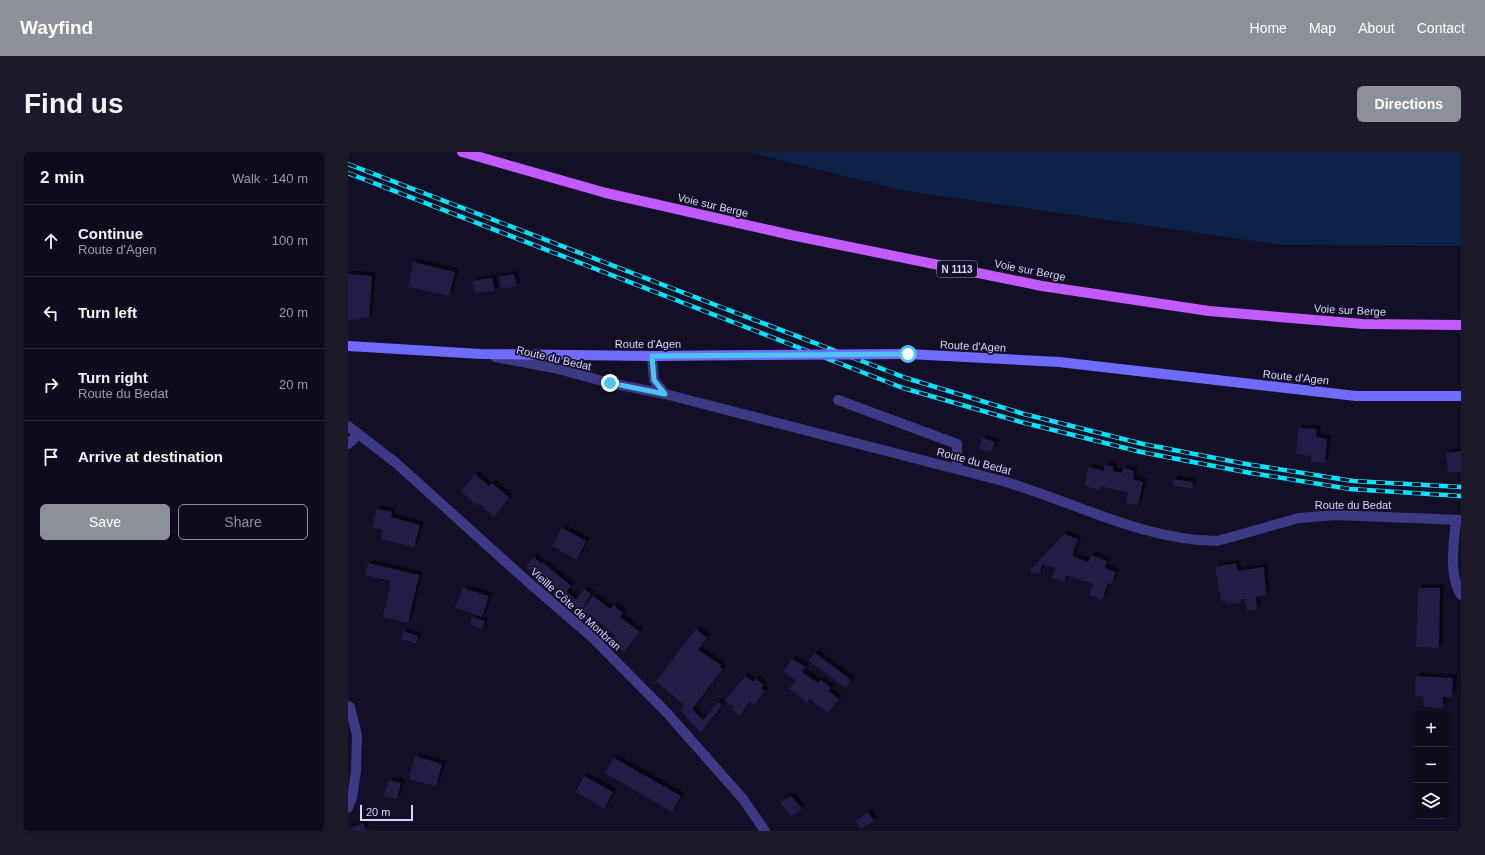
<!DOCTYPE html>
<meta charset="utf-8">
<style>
:root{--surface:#0e0b1c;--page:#1c1929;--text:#f1f3f6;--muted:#9b9ba3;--line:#2e2b3b;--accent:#8c9099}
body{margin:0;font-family:Arial,sans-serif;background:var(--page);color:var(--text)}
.controls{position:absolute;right:12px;bottom:12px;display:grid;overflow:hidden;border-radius:6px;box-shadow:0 1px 3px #0004}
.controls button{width:36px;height:36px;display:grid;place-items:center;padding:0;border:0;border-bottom:1px solid var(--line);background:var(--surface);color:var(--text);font:20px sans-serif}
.scale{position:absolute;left:12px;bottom:10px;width:53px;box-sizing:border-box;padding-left:4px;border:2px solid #d9d4ff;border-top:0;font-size:11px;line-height:14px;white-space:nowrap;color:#d9d4ff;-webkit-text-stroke:3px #130f26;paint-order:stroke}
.stop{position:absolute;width:12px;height:12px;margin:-9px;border:3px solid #4fc3f7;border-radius:50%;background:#fff}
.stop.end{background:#4fc3f7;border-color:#fff;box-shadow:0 1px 4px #0008}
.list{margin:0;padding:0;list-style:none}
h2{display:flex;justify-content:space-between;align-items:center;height:52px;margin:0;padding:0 16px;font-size:17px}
h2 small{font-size:13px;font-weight:400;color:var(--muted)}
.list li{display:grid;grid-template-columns:26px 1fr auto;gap:12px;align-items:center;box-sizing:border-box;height:72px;padding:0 16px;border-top:1px solid var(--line)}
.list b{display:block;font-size:15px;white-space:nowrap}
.list p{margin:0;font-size:13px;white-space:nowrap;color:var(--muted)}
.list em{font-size:13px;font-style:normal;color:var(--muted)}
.actions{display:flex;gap:8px;padding:12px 16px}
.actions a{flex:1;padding:9px 0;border:1px solid var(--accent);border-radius:6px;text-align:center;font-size:14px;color:var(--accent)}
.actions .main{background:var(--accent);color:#fff}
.icon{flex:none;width:22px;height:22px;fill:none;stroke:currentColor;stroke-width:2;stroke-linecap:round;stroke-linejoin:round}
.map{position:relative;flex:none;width:1113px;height:679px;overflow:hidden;border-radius:6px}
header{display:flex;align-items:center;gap:24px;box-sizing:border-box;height:56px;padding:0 20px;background:var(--accent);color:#fff}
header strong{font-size:19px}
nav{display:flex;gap:22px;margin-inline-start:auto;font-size:14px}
.intro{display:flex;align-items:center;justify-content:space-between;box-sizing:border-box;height:96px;padding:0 24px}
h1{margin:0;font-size:28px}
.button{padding:10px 18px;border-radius:6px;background:var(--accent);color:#fff;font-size:14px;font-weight:700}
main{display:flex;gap:24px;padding:0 24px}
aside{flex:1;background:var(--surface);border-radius:6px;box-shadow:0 1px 3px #0004}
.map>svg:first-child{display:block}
.water{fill:#0c2248}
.building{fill:#241b47;filter:url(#shadow)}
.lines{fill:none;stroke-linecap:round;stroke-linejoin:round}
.service{stroke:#3d3a85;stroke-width:10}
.minor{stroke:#3d3a85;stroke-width:10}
.secondary{stroke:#6f6bff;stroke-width:10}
.primary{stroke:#c25bff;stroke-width:10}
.rail-casing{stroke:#00e5ff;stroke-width:4.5}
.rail{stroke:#130f26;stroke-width:3;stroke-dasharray:9;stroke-linecap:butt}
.secondary-bridge{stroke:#6f6bff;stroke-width:10}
.route{stroke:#4fc3f7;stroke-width:5}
.labels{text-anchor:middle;stroke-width:3.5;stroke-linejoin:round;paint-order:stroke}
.shield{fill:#130f26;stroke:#9e99be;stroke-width:1}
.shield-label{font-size:10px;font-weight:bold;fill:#d9d4ff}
.street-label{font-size:11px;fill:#d9d4ff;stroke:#130f26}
</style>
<header>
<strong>Wayfind</strong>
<nav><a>Home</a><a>Map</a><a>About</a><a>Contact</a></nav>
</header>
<div class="intro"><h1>Find us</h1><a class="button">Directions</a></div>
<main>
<aside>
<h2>2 min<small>Walk · 140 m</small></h2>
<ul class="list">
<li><svg class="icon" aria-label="ahead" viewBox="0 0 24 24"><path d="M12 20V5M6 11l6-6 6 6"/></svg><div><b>Continue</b><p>Route d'Agen</p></div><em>100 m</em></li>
<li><svg class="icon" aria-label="left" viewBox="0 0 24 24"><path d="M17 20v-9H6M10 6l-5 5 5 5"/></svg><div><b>Turn left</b></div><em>20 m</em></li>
<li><svg class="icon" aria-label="right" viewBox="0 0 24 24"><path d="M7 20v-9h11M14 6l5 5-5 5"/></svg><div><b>Turn right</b><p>Route du Bedat</p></div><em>20 m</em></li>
<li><svg class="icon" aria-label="arrive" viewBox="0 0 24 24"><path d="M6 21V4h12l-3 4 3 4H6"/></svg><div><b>Arrive at destination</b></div></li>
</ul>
<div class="actions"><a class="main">Save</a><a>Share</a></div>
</aside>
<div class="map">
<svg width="1113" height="679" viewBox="0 0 1113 679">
<defs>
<filter id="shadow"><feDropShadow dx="3.5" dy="-3.5" stdDeviation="0" flood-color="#0009"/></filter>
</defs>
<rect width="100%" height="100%" fill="#130f26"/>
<polygon class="water" points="400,0 1113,0 1113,94 934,93 558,39"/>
<g class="building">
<polygon points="65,110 107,120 101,144 60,135"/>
<polygon points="0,122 24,124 21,165 0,169"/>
<polygon points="166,122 169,134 153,137 151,125"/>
<polygon points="144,126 147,139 126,141 124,129"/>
<polygon points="950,276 969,277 968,285 979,287 977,311 963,310 963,304 948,302"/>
<polygon points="634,286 647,290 643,300 631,297"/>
<polygon points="1113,299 1113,320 1100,320 1098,301"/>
<polygon points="756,313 765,314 765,319 773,321 776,316 786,319 785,327 795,330 790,353 778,351 780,341 753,334 752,338 737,334 740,315 756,319"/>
<polygon points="127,322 141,334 144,331 161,346 146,365 130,351 128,353 113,339"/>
<polygon points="824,327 845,330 844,336 825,334"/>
<polygon points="29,357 44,360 43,365 72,373 66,395 33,387 35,378 24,375"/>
<polygon points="214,376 238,389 229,408 204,394"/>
<polygon points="716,382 730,387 724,404 740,410 743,403 759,409 757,416 768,420 763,432 760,431 754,448 741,443 745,432 718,423 716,430 704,426 708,416 694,412 691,422 681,419"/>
<polygon points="186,405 193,412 194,410 223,434 218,439 228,448 236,437 243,442 234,458 245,444 262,457 266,453 275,461 272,465 292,480 276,500 263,489 267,484 242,462 238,468 185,424 186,422 178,414"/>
<polygon points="20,411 71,423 60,471 35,465 43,429 17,423"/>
<polygon points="888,411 890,419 916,415 918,443 908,445 909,457 899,459 897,447 893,447 893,451 878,452 877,449 873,449 867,415"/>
<polygon points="115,436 141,444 134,465 107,456"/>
<polygon points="1070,436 1092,436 1091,496 1068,495"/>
<polygon points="125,465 137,469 134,477 122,473"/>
<polygon points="348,477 359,486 350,498 373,513 371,515 375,517 344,557 355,568 370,550 374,553 353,581 332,558 336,553 308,529"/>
<polygon points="55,479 70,484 68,492 53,487"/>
<polygon points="467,501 503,528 498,536 461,509"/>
<polygon points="444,507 458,515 454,520 470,531 473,528 483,536 480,539 491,547 480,561 461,547 459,552 449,542 441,537 448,528 435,520"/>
<polygon points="397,524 405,530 408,526 415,533 413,536 417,539 406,553 401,550 392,564 384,558 386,555 377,549"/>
<polygon points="1068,524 1105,526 1104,545 1095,545 1095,556 1076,555 1075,545 1067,544"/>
<polygon points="67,604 94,612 88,634 61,627"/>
<polygon points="266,606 333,644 324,660 257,621"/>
<polygon points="236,624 265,640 256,657 228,640"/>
<polygon points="41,628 53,631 49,647 36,644"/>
<polygon points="443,644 454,657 443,665 432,650"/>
<polygon points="520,660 526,669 513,677 507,669"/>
<polygon points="15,671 18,679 0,679 0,677"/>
</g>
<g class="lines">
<g class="service">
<polyline points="490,248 609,292 609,317"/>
<polyline points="0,292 11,282"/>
<path d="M1108,368C1106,392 1100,421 1113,443"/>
<polyline points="0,554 2,555 9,583 8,619 4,646 0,656"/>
</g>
<g class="minor">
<polyline points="304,204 306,228 317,242"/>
<path d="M147,205L206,216L262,231L317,242L651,328C723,348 792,388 869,389L951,366L988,363L1113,368"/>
<polyline points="0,274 48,311 179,429 245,486 319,561 395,647 417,679"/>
</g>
<g class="secondary">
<polyline points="0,194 133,202 304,204 408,203"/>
<polyline points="560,202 711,210 1008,244 1113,244"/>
</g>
<polyline class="primary" points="114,0 258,41 443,83 694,134 861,159 1015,172 1113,173"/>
<defs>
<g id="rail">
<polyline points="0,12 558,226 676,262 795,292 898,312 1005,329 1113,335"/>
<polyline points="0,21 555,236 673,270 793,300 897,320 1002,337 1113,344"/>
</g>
</defs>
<use href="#rail" class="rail-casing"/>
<use href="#rail" class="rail"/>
<polyline class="secondary-bridge" points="408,203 560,202"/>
</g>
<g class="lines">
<polyline class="route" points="262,231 317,242 306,228 304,204 560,202"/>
</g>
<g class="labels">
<rect class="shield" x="589" y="109" width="40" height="16" rx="3"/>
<g class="shield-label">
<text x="609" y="121">N 1113</text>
</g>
<g class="street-label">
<text transform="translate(365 53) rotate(13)" y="4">Voie sur Berge</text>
<text transform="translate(682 118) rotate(11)" y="4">Voie sur Berge</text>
<text transform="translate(1002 158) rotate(3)" y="4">Voie sur Berge</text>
<text x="300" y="196">Route d'Agen</text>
<text transform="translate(625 194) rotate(3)" y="4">Route d'Agen</text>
<text transform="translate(206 206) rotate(13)" y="4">Route du Bedat</text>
<text transform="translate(948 225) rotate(6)" y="4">Route d'Agen</text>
<text transform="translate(626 309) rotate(15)" y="4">Route du Bedat</text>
<text x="1005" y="357">Route du Bedat</text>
<text transform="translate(228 457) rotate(42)" y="4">Vieille Côte de Monbran</text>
</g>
</g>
</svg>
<div class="controls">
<button>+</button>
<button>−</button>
<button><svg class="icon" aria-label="layers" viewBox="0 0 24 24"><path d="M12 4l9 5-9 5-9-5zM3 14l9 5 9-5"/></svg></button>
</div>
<div class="scale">20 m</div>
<div class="stop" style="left:560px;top:202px"></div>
<div class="stop end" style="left:262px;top:231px"></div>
</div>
</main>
